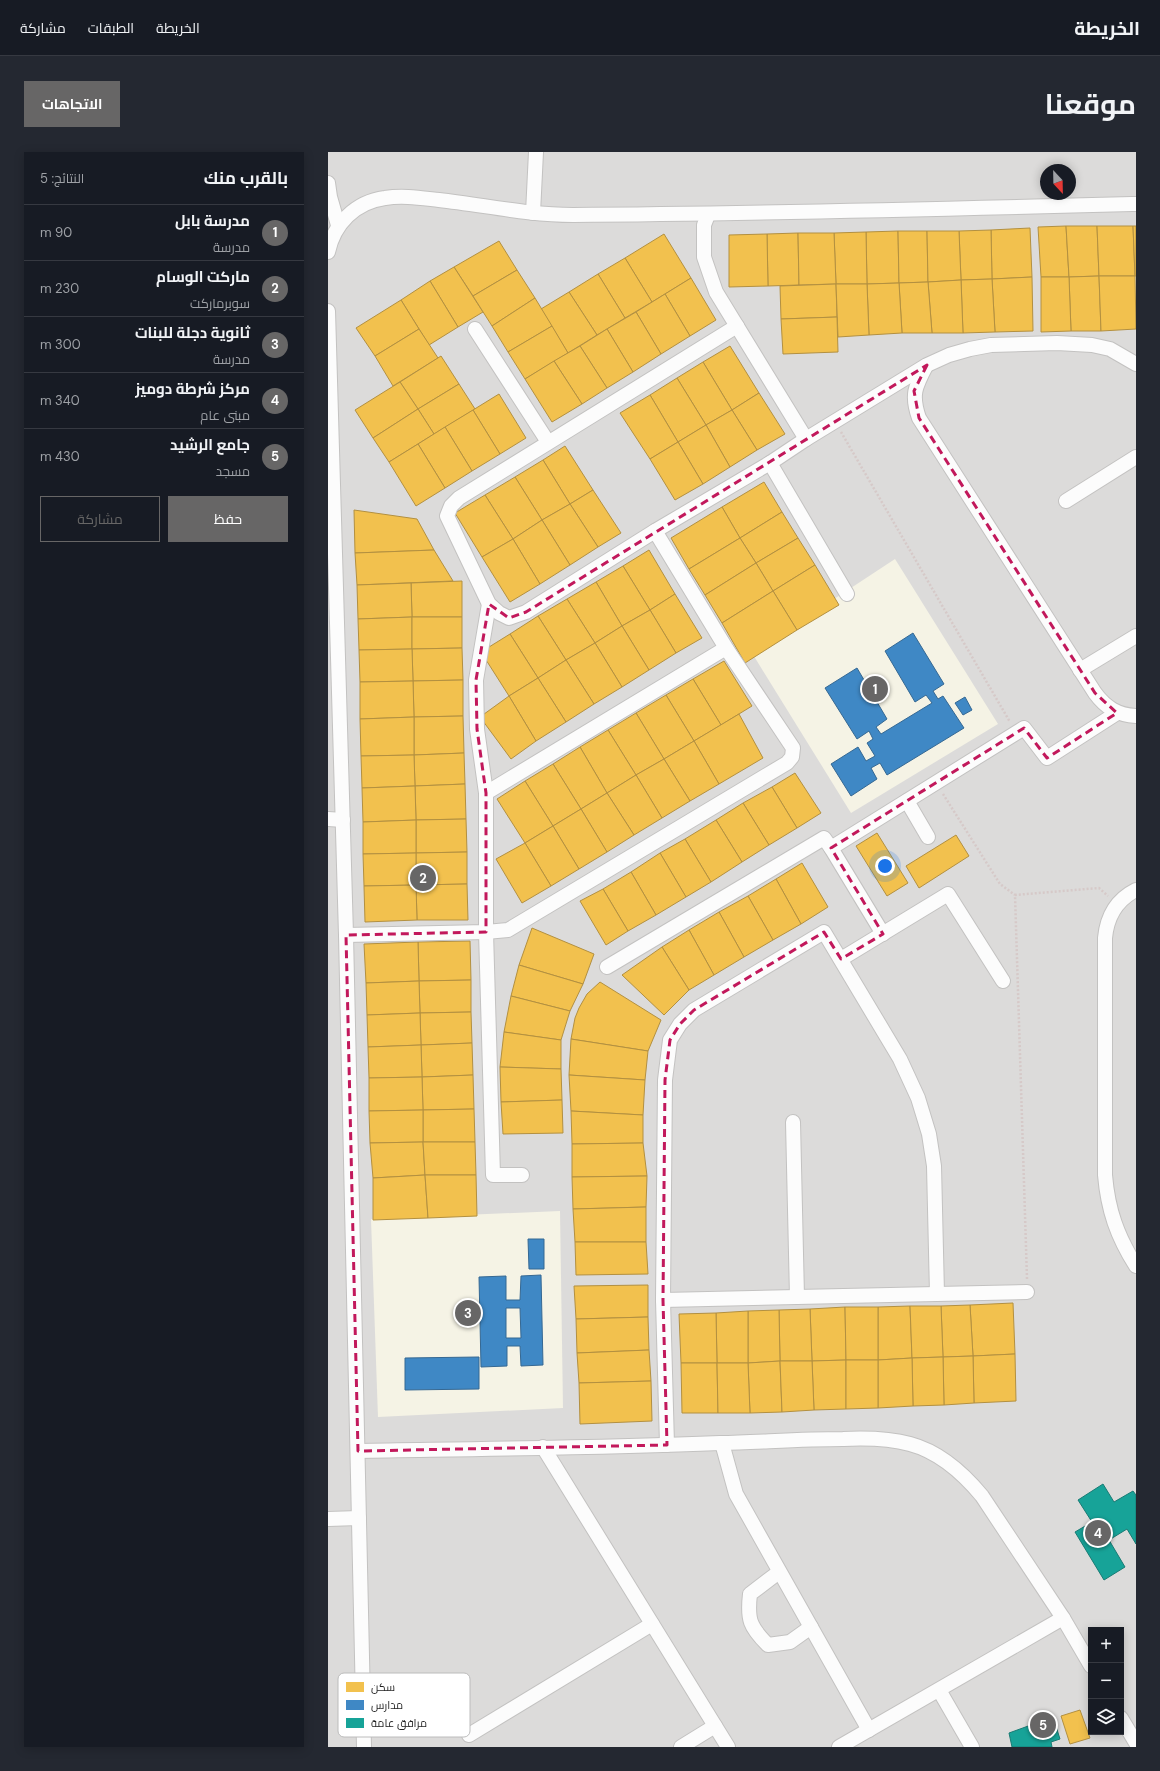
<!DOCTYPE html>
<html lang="ar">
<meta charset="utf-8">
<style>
:root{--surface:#171b24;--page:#242831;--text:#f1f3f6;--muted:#9ea1a6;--line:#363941;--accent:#676666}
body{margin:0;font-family:"DM Sans",Cairo,sans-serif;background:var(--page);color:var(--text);direction:rtl}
.controls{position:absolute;right:12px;bottom:12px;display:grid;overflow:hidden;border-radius:0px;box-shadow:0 2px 10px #0003}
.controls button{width:36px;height:36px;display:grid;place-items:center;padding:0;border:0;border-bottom:1px solid var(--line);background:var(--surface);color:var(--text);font:20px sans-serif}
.compass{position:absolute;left:712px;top:12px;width:36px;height:36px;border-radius:50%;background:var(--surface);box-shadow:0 2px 10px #0003;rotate:158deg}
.you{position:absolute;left:557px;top:714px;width:14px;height:14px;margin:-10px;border:3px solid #fff;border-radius:50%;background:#1a73e8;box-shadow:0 0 0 6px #1a73e833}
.badge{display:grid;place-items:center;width:26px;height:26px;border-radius:50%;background:var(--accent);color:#fff;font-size:13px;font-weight:700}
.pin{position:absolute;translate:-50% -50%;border:2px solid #fff;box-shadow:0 1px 4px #0006}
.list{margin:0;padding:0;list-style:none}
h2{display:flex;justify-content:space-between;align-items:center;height:52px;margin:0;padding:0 16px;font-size:17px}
h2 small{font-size:13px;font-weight:400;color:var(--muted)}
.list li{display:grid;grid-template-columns:26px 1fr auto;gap:12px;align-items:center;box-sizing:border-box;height:56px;padding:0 16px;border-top:1px solid var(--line)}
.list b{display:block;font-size:15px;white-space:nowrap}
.list p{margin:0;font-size:13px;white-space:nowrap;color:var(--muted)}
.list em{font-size:13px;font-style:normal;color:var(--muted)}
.actions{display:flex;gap:8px;padding:12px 16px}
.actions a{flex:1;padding:9px 0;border:1px solid var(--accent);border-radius:0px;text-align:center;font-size:14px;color:var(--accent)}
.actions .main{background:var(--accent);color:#fff}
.icon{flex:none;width:22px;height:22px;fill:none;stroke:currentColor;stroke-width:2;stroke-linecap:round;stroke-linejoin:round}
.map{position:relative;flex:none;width:808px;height:1595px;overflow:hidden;direction:ltr;border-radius:0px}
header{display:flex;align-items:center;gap:24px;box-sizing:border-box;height:56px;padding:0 20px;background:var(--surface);border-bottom:1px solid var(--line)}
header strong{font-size:19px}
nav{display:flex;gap:22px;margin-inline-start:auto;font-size:14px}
.intro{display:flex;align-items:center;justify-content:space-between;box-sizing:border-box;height:96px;padding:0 24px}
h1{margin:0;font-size:28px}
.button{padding:10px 18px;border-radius:0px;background:var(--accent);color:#fff;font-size:14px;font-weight:700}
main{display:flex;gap:24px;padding:0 24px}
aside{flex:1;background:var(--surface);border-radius:0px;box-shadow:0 2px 10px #0003}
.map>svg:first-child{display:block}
.residential{fill:#dcdbda;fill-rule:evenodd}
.education{fill:#f5f3e5}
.homes{fill:#f2c14e;stroke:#b39040}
.schools{fill:#3f88c5;stroke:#356893;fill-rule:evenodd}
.public{fill:#17a398;stroke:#197b74}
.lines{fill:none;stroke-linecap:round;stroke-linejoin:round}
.minor-casing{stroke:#c3c2c1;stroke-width:16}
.path{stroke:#d6c9c8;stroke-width:2.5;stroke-dasharray:2 2;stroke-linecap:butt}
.minor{stroke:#fcfcfc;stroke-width:14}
.marked{fill:none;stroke:#c2185b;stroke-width:3;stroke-dasharray:8 5;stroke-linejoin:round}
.key{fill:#fff;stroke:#bcbcbc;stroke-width:1}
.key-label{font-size:11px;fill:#1f1f1f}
</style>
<header>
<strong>الخريطة</strong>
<nav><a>الخريطة</a><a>الطبقات</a><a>مشاركة</a></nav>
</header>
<div class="intro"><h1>موقعنا</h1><a class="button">الاتجاهات</a></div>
<main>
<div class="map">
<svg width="808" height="1595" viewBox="0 0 808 1595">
<rect width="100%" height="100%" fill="#edebe9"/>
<path class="residential" d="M0,0H808V1595H0ZM718,18H742V42H718ZM763,1478H793V1580H763Z"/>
<g class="education">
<polygon points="567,407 670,572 523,661 424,501"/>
<polygon points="232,1059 235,1256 50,1265 43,1067"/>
</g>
<g class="homes">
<polygon points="738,74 741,125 713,125 710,75"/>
<polygon points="738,74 769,74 771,124 741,125"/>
<polygon points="769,74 805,74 807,124 771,124"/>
<polygon points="805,74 808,74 808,124 807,124"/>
<polygon points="702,76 704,125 664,127 663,78"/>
<polygon points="663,78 664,127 633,128 631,79"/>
<polygon points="570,79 571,131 539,132 538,80"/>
<polygon points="570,79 599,79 600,130 571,131"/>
<polygon points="599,79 631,79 633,128 600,130"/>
<polygon points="538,80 539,132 508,132 506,81"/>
<polygon points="470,81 471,133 440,134 439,82"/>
<polygon points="470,81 506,81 508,132 471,133"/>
<polygon points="336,82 363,126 324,150 297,106"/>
<polygon points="439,82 440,134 401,135 401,83"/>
<polygon points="171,89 189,118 145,144 126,115"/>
<polygon points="297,106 324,150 297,166 270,122"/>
<polygon points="126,115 155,160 130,175 102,129"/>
<polygon points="189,118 207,146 164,174 145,144"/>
<polygon points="270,122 297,166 269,183 241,140"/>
<polygon points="771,124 773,179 743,179 741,125"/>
<polygon points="771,124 807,124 808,177 773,179"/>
<polygon points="704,125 705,179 667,180 664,127"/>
<polygon points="713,125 741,125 743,179 713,180"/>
<polygon points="363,126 388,168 362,184 337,142"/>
<polygon points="664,127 667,180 635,181 633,128"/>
<polygon points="633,128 635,181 604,181 600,130"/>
<polygon points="102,129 130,175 101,193 73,148"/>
<polygon points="600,130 604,181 574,181 571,131"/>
<polygon points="571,131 574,181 541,183 539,132"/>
<polygon points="508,132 509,165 453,167 452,134"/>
<polygon points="508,132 539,132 541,183 510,185"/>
<polygon points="241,140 269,183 240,201 213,157"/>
<polygon points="337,142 362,184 333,202 308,160"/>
<polygon points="207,146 224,174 180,200 164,174"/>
<polygon points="73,148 91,177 47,204 28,176"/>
<polygon points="308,160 333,202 305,220 279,177"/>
<polygon points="509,165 510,200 455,202 453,167"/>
<polygon points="224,174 240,201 197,227 180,200"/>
<polygon points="91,177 110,206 65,234 47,204"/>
<polygon points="279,177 305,220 279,236 252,194"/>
<polygon points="252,194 279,236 254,252 226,209"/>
<polygon points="402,194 431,241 404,258 375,210"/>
<polygon points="113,204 131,232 90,257 72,230"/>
<polygon points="226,209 254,252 224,270 197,227"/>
<polygon points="375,210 404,258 378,273 349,226"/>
<polygon points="349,226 378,273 350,290 322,243"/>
<polygon points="72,230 90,257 45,286 27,258"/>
<polygon points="131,232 147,257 106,282 90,257"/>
<polygon points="431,241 457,282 429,298 404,258"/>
<polygon points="171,242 198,286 172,302 145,258"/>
<polygon points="322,243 350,290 322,307 292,261"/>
<polygon points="90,257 106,282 61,310 45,286"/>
<polygon points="145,258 172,302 144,319 117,275"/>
<polygon points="404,258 429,298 402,315 378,273"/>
<polygon points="378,273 402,315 375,332 350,290"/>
<polygon points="117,275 144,319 117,336 90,292"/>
<polygon points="350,290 375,332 347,348 322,307"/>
<polygon points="90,292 117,336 88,354 61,310"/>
<polygon points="237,294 265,338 242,352 215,308"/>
<polygon points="215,308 242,352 214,368 187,325"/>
<polygon points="187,325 214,368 185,387 157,343"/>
<polygon points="436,330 454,360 412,386 394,355"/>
<polygon points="265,338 293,381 270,395 242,352"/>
<polygon points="157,343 185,387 154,405 127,361"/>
<polygon points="242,352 270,395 242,413 214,368"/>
<polygon points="394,355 412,386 361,417 343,386"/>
<polygon points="26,358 89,367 106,398 27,401"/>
<polygon points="454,360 470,386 428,411 412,386"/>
<polygon points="214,368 242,413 212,432 185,387"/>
<polygon points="412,386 428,411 377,443 361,417"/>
<polygon points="470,386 487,413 445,439 428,411"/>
<polygon points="185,387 212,432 182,450 154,405"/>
<polygon points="106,398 125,429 29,433 27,401"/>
<polygon points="321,398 347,442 322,458 295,414"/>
<polygon points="428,411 445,439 394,471 377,443"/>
<polygon points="487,413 511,453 469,478 445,439"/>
<polygon points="295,414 322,458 294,474 268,430"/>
<polygon points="134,429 134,465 84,465 83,431"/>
<polygon points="268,430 294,474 267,491 239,447"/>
<polygon points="83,431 84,465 30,467 29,433"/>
<polygon points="445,439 469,478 417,511 394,471"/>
<polygon points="347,442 374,486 348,501 322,458"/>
<polygon points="239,447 267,491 238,508 210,464"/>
<polygon points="322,458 348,501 321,518 294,474"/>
<polygon points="210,464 238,508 210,526 182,482"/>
<polygon points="84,465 84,497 31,498 30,467"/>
<polygon points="84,465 134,465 134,496 84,497"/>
<polygon points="294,474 321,518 294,535 267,491"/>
<polygon points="182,482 210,526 181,544 153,500"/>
<polygon points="267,491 294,535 266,552 238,508"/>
<polygon points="134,496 135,528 85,529 84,497"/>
<polygon points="84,497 85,529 32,530 31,498"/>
<polygon points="238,508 266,552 238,570 210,526"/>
<polygon points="396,509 424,554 393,573 365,527"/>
<polygon points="210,526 238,570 208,589 181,544"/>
<polygon points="365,527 393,573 366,589 338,543"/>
<polygon points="135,528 135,564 86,565 85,529"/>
<polygon points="85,529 86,565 32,567 32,530"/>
<polygon points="338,543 366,589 336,607 308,561"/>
<polygon points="181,544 208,589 183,607 152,565"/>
<polygon points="308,561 336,607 308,623 280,578"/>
<polygon points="411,562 435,606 391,632 366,589"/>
<polygon points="135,564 136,601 86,603 86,565"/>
<polygon points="86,565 86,603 33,604 32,567"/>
<polygon points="280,578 308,623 279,641 252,595"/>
<polygon points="366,589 391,632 362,649 336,607"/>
<polygon points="252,595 279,641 253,657 225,612"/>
<polygon points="136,601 137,632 87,634 86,603"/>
<polygon points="86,603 87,634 34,636 33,604"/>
<polygon points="336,607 362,649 334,666 308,623"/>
<polygon points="225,612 253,657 225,674 197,629"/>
<polygon points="467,621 493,661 469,676 444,635"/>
<polygon points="308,623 334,666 306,683 279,641"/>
<polygon points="197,629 225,674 197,691 169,647"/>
<polygon points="137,632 138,667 88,668 87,634"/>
<polygon points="87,634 88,668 35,670 34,636"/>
<polygon points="444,635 469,676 441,693 415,651"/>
<polygon points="279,641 306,683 279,700 253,657"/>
<polygon points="415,651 441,693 414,710 388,668"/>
<polygon points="253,657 279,700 251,717 225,674"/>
<polygon points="138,667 139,700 88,701 88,668"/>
<polygon points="88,668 88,701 35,702 35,670"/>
<polygon points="388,668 414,710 383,730 357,687"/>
<polygon points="225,674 251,717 223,734 197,691"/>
<polygon points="549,681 580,731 559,744 528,694"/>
<polygon points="628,683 641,704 591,736 578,714"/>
<polygon points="357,687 383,730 358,745 332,701"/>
<polygon points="197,691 223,734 194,751 168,707"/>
<polygon points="139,700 139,732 88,733 88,701"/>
<polygon points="88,701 88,733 36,734 35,702"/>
<polygon points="332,701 358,745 328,763 303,720"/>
<polygon points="474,711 500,755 473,772 448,727"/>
<polygon points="303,720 328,763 300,779 275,737"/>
<polygon points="448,727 473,772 445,788 420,744"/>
<polygon points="139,732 140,768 89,768 88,733"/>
<polygon points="88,733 89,768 37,770 36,734"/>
<polygon points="275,737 300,779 278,793 252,749"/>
<polygon points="420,744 445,788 416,805 391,760"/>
<polygon points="391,760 416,805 386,823 361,778"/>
<polygon points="204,776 266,802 255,832 191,813"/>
<polygon points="361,778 386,823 361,838 334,795"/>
<polygon points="142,789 143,828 91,829 90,790"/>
<polygon points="90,790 91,829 38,831 36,792"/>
<polygon points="334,795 361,838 336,863 294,823"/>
<polygon points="191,813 255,832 242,859 183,844"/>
<polygon points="143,828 143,860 92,861 91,829"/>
<polygon points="91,829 92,861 39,863 38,831"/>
<polygon points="272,830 333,868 320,899 243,887 247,866 251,856 259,842"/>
<polygon points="183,844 242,859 233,888 176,880"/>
<polygon points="143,860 144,891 93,893 92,861"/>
<polygon points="92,861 93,893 40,895 39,863"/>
<polygon points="176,880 233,888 233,917 172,915"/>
<polygon points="243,887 320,899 317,928 241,923"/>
<polygon points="144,891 145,923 94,925 93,893"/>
<polygon points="93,893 94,925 41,926 40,895"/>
<polygon points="172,915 233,917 234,948 173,950"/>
<polygon points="145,923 146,957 95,958 94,925"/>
<polygon points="241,923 317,928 315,963 243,959"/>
<polygon points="94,925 95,958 41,959 41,926"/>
<polygon points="234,948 235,981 175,982 173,950"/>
<polygon points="146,957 147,990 95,990 95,958"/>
<polygon points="95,958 95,990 42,991 41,959"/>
<polygon points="243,959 315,963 315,991 244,992"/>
<polygon points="95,990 97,1023 45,1026 42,991"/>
<polygon points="95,990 147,990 148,1023 97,1023"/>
<polygon points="315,991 319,1024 244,1025 244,992"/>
<polygon points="97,1023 100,1066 45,1068 45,1026"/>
<polygon points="97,1023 148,1023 149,1064 100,1066"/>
<polygon points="319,1024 318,1055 245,1057 244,1025"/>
<polygon points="318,1055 318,1090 247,1090 245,1057"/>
<polygon points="247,1090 318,1090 320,1122 248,1123"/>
<polygon points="320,1133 320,1165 248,1167 246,1134"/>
<polygon points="685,1151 687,1202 645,1204 642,1153"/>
<polygon points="642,1153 645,1204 615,1205 613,1154"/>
<polygon points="582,1154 584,1206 550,1208 550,1155"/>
<polygon points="582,1154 613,1154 615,1205 584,1206"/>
<polygon points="517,1155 518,1208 484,1209 482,1157"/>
<polygon points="517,1155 550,1155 550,1208 518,1208"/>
<polygon points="482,1157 484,1209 452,1209 451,1158"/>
<polygon points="451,1158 452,1209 420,1211 420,1159"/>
<polygon points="420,1159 420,1211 389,1211 388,1161"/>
<polygon points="388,1161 389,1211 353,1211 351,1162"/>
<polygon points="320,1165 321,1198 249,1201 248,1167"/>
<polygon points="321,1198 323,1229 251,1231 249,1201"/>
<polygon points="687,1202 688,1249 646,1251 645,1204"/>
<polygon points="645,1204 646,1251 616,1253 615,1205"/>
<polygon points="615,1205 616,1253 585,1254 584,1206"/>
<polygon points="584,1206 585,1254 550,1256 550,1208"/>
<polygon points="518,1208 518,1257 486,1258 484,1209"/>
<polygon points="518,1208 550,1208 550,1256 518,1257"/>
<polygon points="452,1209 454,1260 422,1261 420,1211"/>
<polygon points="452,1209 484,1209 486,1258 454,1260"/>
<polygon points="353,1211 389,1211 390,1261 354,1261"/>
<polygon points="389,1211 420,1211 422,1261 390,1261"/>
<polygon points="323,1229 324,1269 252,1272 251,1231"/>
<polygon points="752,1558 762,1586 742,1592 733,1564"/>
</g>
<g class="schools">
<polygon points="585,481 616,532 605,539 610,547 615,544 636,576 559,623 552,611 543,616 549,627 523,644 503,612 530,595 538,609 547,604 539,591 545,587 541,579 529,587 497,536 529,516 559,567 548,575 553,582 604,551 598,543 587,550 557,499"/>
<polygon points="637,545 644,558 635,563 627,551"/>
<polygon points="200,1087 216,1087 216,1117 201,1117"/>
<path d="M213,1123L215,1213L193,1214L192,1194H179V1214L153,1215L151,1125L178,1124V1148H192L193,1124ZM178,1156H192L193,1186H178Z"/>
<polygon points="151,1205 151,1237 77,1238 77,1206"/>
</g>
<g class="public">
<polygon points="775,1332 786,1350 805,1339 808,1343 808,1392 799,1377 781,1388 797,1415 776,1428 747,1380 764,1370 750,1348"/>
<polygon points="725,1565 732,1587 723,1590 724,1595 684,1595 681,1581"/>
</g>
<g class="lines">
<defs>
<g id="minor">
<polyline points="0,31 2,45 10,73"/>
<polyline points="205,61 208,0"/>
<polyline points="380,63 376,73 376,105 388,140 478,287"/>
<path d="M0,100C6,72 27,50 57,46C75,43 93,46 111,48C156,53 200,63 245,63C433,62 620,57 808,52"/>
<polyline points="0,159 18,783 36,1595"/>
<polyline points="409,174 131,346 123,354 119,364 161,452 171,461 181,466 198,460 327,379 442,311 478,287 599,213 621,203 642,197 663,193 729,191 764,193 782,197 808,212"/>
<polyline points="147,177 220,290"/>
<path d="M598,214C587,235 583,243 591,266L767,541C778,556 790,563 808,564"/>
<polyline points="442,311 519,442"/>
<polyline points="738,349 808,305"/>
<polyline points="752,518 808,484"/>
<polyline points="158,641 149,577 148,528 161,452"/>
<polyline points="579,649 600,685"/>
<polyline points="0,667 15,668"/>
<polyline points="503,696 555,782"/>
<path d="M808,738C788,748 779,765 777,786V1023C780,1058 789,1084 808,1114"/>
<polyline points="18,783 158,780 180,778 459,611 464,605 465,596 398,496 327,379"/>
<polyline points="513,807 620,742 675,829"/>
<polyline points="279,815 496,686 503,696 696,576 719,606 789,561"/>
<polyline points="465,970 469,1145"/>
<polyline points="194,1023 165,1023 158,780 158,641 398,496"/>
<polyline points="335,1148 699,1140"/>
<polyline points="394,1291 408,1342 541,1578"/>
<polyline points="339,1293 335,1148 337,928 342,888 352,872 366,858 496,780 572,907 590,946 601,982 606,1014 609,1142"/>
<polyline points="215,1295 400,1595"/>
<path d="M30,1299C150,1297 271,1296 392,1291C433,1290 474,1287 515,1287C537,1286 560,1286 582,1292C612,1300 635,1321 654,1344L735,1466L763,1514"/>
<polyline points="0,1367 31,1366"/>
<path d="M451,1420L422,1442C419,1468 422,1475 440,1493L462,1490L483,1475"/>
<polyline points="611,1538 644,1595"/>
<polyline points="793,1566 808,1591"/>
<polyline points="141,1583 324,1472"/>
<polyline points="353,1595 387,1574"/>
<polyline points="511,1595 735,1466"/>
</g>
</defs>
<use href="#minor" class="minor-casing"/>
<g class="path">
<polyline points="513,280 682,570"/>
<polyline points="615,642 672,732 687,743"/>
<polyline points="699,1127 687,743 771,736 780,744"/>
</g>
<use href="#minor" class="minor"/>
</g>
<path class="marked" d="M599,213L586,239L591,266L767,541L789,561L719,606L696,576L503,696L555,782L513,807L496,780L366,858L352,872L342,888L337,928L335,1148L339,1293L30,1299L18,783L158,780V641L149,577L148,528L161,452L181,466L198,460Z"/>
<rect x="10" y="1521" width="132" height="64" rx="6" class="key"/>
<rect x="18" y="1530" width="18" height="10" fill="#f2c14e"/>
<rect x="18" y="1548" width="18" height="10" fill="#3f88c5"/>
<rect x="18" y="1566" width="18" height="10" fill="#17a398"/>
<g class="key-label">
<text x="43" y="1539">سكن</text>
<text x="43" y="1557">مدارس</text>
<text x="43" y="1575">مرافق عامة</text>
</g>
</svg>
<div class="controls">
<button>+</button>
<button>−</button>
<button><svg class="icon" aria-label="layers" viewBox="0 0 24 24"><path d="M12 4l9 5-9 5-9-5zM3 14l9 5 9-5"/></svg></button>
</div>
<svg class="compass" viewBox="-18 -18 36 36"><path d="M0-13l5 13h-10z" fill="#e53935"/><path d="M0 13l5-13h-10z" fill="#9ea1a6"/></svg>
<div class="you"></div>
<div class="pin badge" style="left:547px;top:537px">1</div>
<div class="pin badge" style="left:95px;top:726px">2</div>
<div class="pin badge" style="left:140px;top:1161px">3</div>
<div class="pin badge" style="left:770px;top:1381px">4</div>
<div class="pin badge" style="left:715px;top:1573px">5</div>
</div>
<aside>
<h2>بالقرب منك<small>النتائج: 5</small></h2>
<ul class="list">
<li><span class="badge">1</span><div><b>مدرسة بابل</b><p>مدرسة</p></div><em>90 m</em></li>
<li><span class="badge">2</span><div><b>ماركت الوسام</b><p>سوبرماركت</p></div><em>230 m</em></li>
<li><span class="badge">3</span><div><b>ثانوية دجلة للبنات</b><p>مدرسة</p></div><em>300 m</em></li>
<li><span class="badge">4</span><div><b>مركز شرطة دوميز</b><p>مبنى عام</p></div><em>340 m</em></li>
<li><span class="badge">5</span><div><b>جامع الرشيد</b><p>مسجد</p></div><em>430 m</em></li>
</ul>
<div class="actions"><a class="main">حفظ</a><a>مشاركة</a></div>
</aside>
</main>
